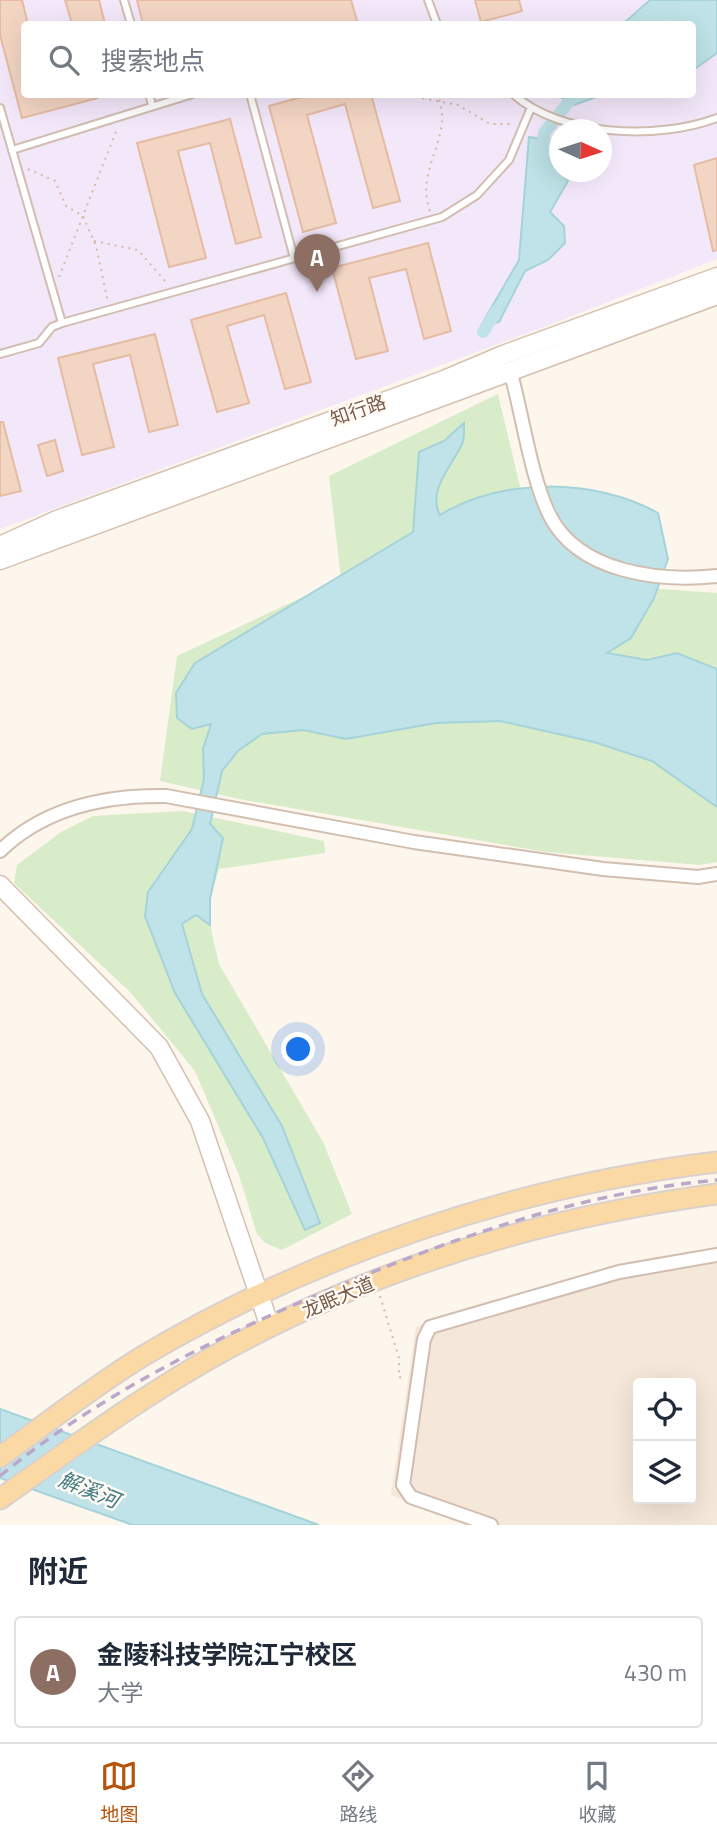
<!DOCTYPE html>
<html lang="zh">
<meta charset="utf-8">
<style>
:root{--surface:#fff;--page:#f2f2f3;--text:#1f2937;--muted:#747a83;--line:#e0e1e3;--accent:#b45309}
body{margin:0;font-family:"Titillium Web","Noto Sans SC",sans-serif;background:var(--page);color:var(--text)}
.controls{position:absolute;right:21px;bottom:21px;display:grid;overflow:hidden;border-radius:7px;box-shadow:0 7px 28px #0002}
.controls button{width:63px;height:63px;display:grid;place-items:center;padding:0;border:0;border-bottom:2px solid var(--line);background:var(--surface);color:var(--text);font:35px sans-serif}
.compass{position:absolute;left:549px;top:119px;width:63px;height:63px;border-radius:50%;background:var(--surface);box-shadow:0 7px 28px #0002;rotate:93deg}
.you{position:absolute;left:299px;top:1050px;width:24px;height:24px;margin:-18px;border:5px solid #fff;border-radius:50%;background:#1a73e8;box-shadow:0 0 0 10px #1a73e833}
.badge{display:grid;place-items:center;width:46px;height:46px;border-radius:50%;background:var(--accent);color:#fff;font-size:23px;font-weight:700}
.pin{position:absolute;translate:-50% -58px;filter:drop-shadow(0 2px 4px #0008)}
.pin::after{content:'';position:absolute;top:37px;width:24px;height:21px;background:inherit;clip-path:polygon(0 0,100% 0,50% 100%)}
.list{margin:0;padding:0;list-style:none}
h2{display:flex;justify-content:space-between;align-items:center;height:91px;margin:0;padding:0 28px;font-size:30px}
h2 small{font-size:23px;font-weight:400;color:var(--muted)}
.list li{display:grid;grid-template-columns:46px 1fr auto;gap:21px;align-items:center;box-sizing:border-box;height:112px;margin:0 14px 14px;padding:0 14px;border:2px solid var(--line);border-radius:7px}
.list b{display:block;font-size:26px;white-space:nowrap}
.list p{margin:0;font-size:23px;white-space:nowrap;color:var(--muted)}
.list em{font-size:23px;font-style:normal;color:var(--muted)}
.icon{flex:none;width:38px;height:38px;fill:none;stroke:currentColor;stroke-width:2;stroke-linecap:round;stroke-linejoin:round}
.map{position:relative;flex:none;width:717px;height:1525px;overflow:hidden}
.search{position:absolute;background:var(--surface);box-shadow:0 7px 28px #0002;left:21px;right:21px;top:21px;height:77px;display:flex;align-items:center;gap:18px;box-sizing:border-box;padding:0 24px;border-radius:7px;color:var(--muted);font-size:26px}
.sheet{height:217px;background:var(--surface)}
nav{display:flex;justify-content:space-around;align-items:center;box-sizing:border-box;height:98px;border-top:2px solid var(--line);background:var(--surface);font-size:19px;color:var(--muted)}
nav a{display:grid;justify-items:center;gap:4px}
nav .on{color:var(--accent)}
.map>svg:first-child{display:block}
.residential{fill:#f5e8da;fill-rule:evenodd}
.education{fill:#f3e8fa;fill-rule:evenodd}
.green{fill:#d8ecc9}
.water{fill:#bfe3e8;stroke:#a5d3da;stroke-width:2}
.lines{fill:none;stroke-linecap:round;stroke-linejoin:round}
.canal{stroke:#bfe3e8;stroke-width:12}
.building{fill:#f3d5c3;stroke:#e6bba3;stroke-width:2}
.lane-casing{stroke:#d1beb0;stroke-width:10}
.street-casing{stroke:#d1beb0;stroke-width:16}
.secondary-casing{stroke:#d6c0b0;stroke-width:21}
.primary-casing{stroke:#dad1cd;stroke-width:23}
.path{stroke:#d9b8a5;stroke-width:2;stroke-dasharray:2 5;stroke-linecap:butt}
.lane{stroke:#fff;stroke-width:6}
.street{stroke:#fff;stroke-width:12}
.secondary{stroke:#fff;stroke-width:18}
.primary{stroke:#fbd9a5;stroke-width:19}
.rail{stroke:#b9a8c9;stroke-width:3.5;stroke-dasharray:10 7;stroke-linecap:butt}
.labels{text-anchor:middle;stroke-width:5;stroke-linejoin:round;paint-order:stroke}
.street-label{font-size:19px;fill:#7a5c4d;stroke:#fffaf3}
.water-label{font-size:21px;font-style:italic;fill:#437c86;stroke:#fffaf3}
</style>
<div class="map">
<svg width="717" height="1525" viewBox="0 0 717 1525">
<rect width="100%" height="100%" fill="#fdf6ec"/>
<path class="residential" d="M717,1248V1525H474L391,1495L416,1327L481,1303L648,1258ZM638,1383H691V1499H638Z"/>
<path class="education" d="M0,0H717V259L552,324L0,529ZM24,24H692V94H24ZM560,130H602V172H560Z"/>
<g class="green">
<polygon points="498,394 532,537 618,586 717,593 717,862 700,865 546,852 239,799 160,781 177,656 341,579 329,476"/>
<polygon points="183,811 324,841 325,853 219,869 210,899 210,925 219,964 323,1142 352,1214 282,1250 265,1243 257,1234 239,1175 195,1071 131,993 14,883 17,865 61,832 93,816"/>
</g>
<g class="water">
<polygon points="650,0 717,0 717,53 693,70 692,24 623,24"/>
<polygon points="557,95 602,95 574,105"/>
<polygon points="529,137 549,140 555,167 568,181 550,212 564,226 565,243 548,260 525,271 499,322 482,324 519,260"/>
<path d="M464,423C464,430 465,440 461,446C451,467 427,491 440,515C502,477 596,478 658,513L668,559L654,598L631,638L607,653L647,660L677,653L717,669V807L652,761L594,742L500,721L436,723L346,739L303,730L262,734L238,751L222,771L210,824L223,838L210,899V925L196,915L182,924L202,994L282,1126L320,1223L305,1230L263,1138L175,993L145,916L148,892L192,829L204,779L203,749L211,724L192,729L177,718L176,693L195,663L413,532L419,452L444,441Z"/>
<polygon points="0,1409 319,1525 133,1525 0,1478"/>
</g>
<g class="lines">
<g class="canal">
<polyline points="544,154 544,133 575,94"/>
<polyline points="483,332 497,310"/>
</g>
</g>
<g class="building">
<polygon points="0,0 22,0 28,24 24,24 24,94 98,94 98,98 22,118 0,35"/>
<polygon points="65,0 99,0 105,24 72,24"/>
<polygon points="137,0 351,0 358,24 143,24"/>
<polygon points="475,0 519,0 522,11 481,22"/>
<polygon points="312,94 371,94 400,201 373,208 345,104 307,115 336,223 303,232 269,106"/>
<polygon points="230,119 261,237 236,244 210,143 178,151 206,258 169,267 137,143"/>
<polygon points="717,158 717,250 713,251 694,165"/>
<polygon points="428,243 451,331 424,339 406,269 369,278 388,351 356,359 332,268"/>
<polygon points="286,293 311,382 285,389 264,315 227,326 249,403 217,412 191,320"/>
<polygon points="155,334 178,425 149,432 130,355 93,364 114,447 82,455 58,358"/>
<polygon points="0,422 3,422 21,491 0,496"/>
<polygon points="55,440 63,471 47,476 38,445"/>
</g>
<g class="lines">
<defs>
<g id="lane">
<polyline points="124,0 131,24"/>
<polyline points="428,0 437,24"/>
<polyline points="149,94 152,105"/>
<polyline points="250,94 294,258"/>
<path d="M513,94C561,137 659,140 717,118"/>
<polyline points="0,108 62,323 442,217 477,195 509,160 530,110"/>
<polyline points="12,150 193,94"/>
<polyline points="0,354 39,343 52,327 62,323"/>
</g>
<g id="street">
<path d="M510,370C522,412 531,479 550,516C579,573 660,582 717,576"/>
<path d="M0,851C45,807 105,795 166,796L414,842L603,869L698,877L717,874"/>
<polyline points="491,1525 411,1497 403,1485 424,1339 430,1327 619,1272 717,1255"/>
</g>
<g id="secondary">
<polyline points="0,546 57,520 444,380 503,355 717,277"/>
<polyline points="0,560 717,295"/>
<polyline points="0,885 159,1047 200,1121 270,1327"/>
</g>
<g id="primary">
<path d="M0,1457C47,1423 94,1386 143,1356C317,1253 517,1186 717,1162"/>
<path d="M0,1499C79,1443 157,1385 244,1340C391,1263 553,1216 717,1194"/>
</g>
</defs>
<use href="#lane" class="lane-casing"/>
<use href="#street" class="street-casing"/>
<use href="#secondary" class="secondary-casing"/>
<use href="#primary" class="primary-casing"/>
<g class="path">
<polyline points="417,94 421,98 458,105 490,124 513,124"/>
<polyline points="28,169 55,181 66,206 83,216 96,246 108,302"/>
<path d="M430,211C414,167 456,137 437,94"/>
<polyline points="94,241 138,250 167,283"/>
<polyline points="59,277 117,129"/>
<polyline points="380,1296 399,1358 399,1377 404,1378"/>
</g>
<use href="#lane" class="lane"/>
<use href="#street" class="street"/>
<use href="#secondary" class="secondary"/>
<use href="#primary" class="primary"/>
<path class="rail" d="M0,1476C101,1393 220,1335 341,1285C461,1235 586,1192 717,1180"/>
</g>
<g class="labels">
<g class="street-label">
<text transform="translate(358 410) rotate(-19)" y="7">知行路</text>
<text transform="translate(338 1297) rotate(-23)" y="7">龙眠大道</text>
</g>
<g class="water-label">
<text transform="translate(89 1490) rotate(22)" y="7">解溪河</text>
</g>
</g>
</svg>
<div class="controls">
<button><svg class="icon" aria-label="locate" viewBox="0 0 24 24"><circle cx="12" cy="12" r="6"/><path d="M12 2v4M12 18v4M2 12h4M18 12h4"/></svg></button>
<button><svg class="icon" aria-label="layers" viewBox="0 0 24 24"><path d="M12 4l9 5-9 5-9-5zM3 14l9 5 9-5"/></svg></button>
</div>
<svg class="compass" viewBox="-18 -18 36 36"><path d="M0-13l5 13h-10z" fill="#e53935"/><path d="M0 13l5-13h-10z" fill="#747a83"/></svg>
<div class="you"></div>
<div class="pin badge" style="left:317px;top:292px;background:#8d6e63">A</div>
<div class="search"><svg class="icon" aria-label="search" viewBox="0 0 24 24"><circle cx="10" cy="10" r="6"/><path d="M15 15l6 6"/></svg>搜索地点</div>
</div>
<section class="sheet">
<h2>附近<small></small></h2>
<ul class="list">
<li><span class="badge" style="background:#8d6e63">A</span><div><b>金陵科技学院江宁校区</b><p>大学</p></div><em>430 m</em></li>
</ul>
</section>
<nav>
<a class="on"><svg class="icon" aria-label="map" viewBox="0 0 24 24"><path d="M3 6l6-2 6 2 6-2v14l-6 2-6-2-6 2zM9 4v14M15 6v14"/></svg>地图</a>
<a><svg class="icon" aria-label="directions" viewBox="0 0 24 24"><path d="M12 3l9 9-9 9-9-9zM9 14v-3h6M13 9l2 2-2 2"/></svg>路线</a>
<a><svg class="icon" aria-label="saved" viewBox="0 0 24 24"><path d="M7 4h10v16l-5-4-5 4z"/></svg>收藏</a>
</nav>
